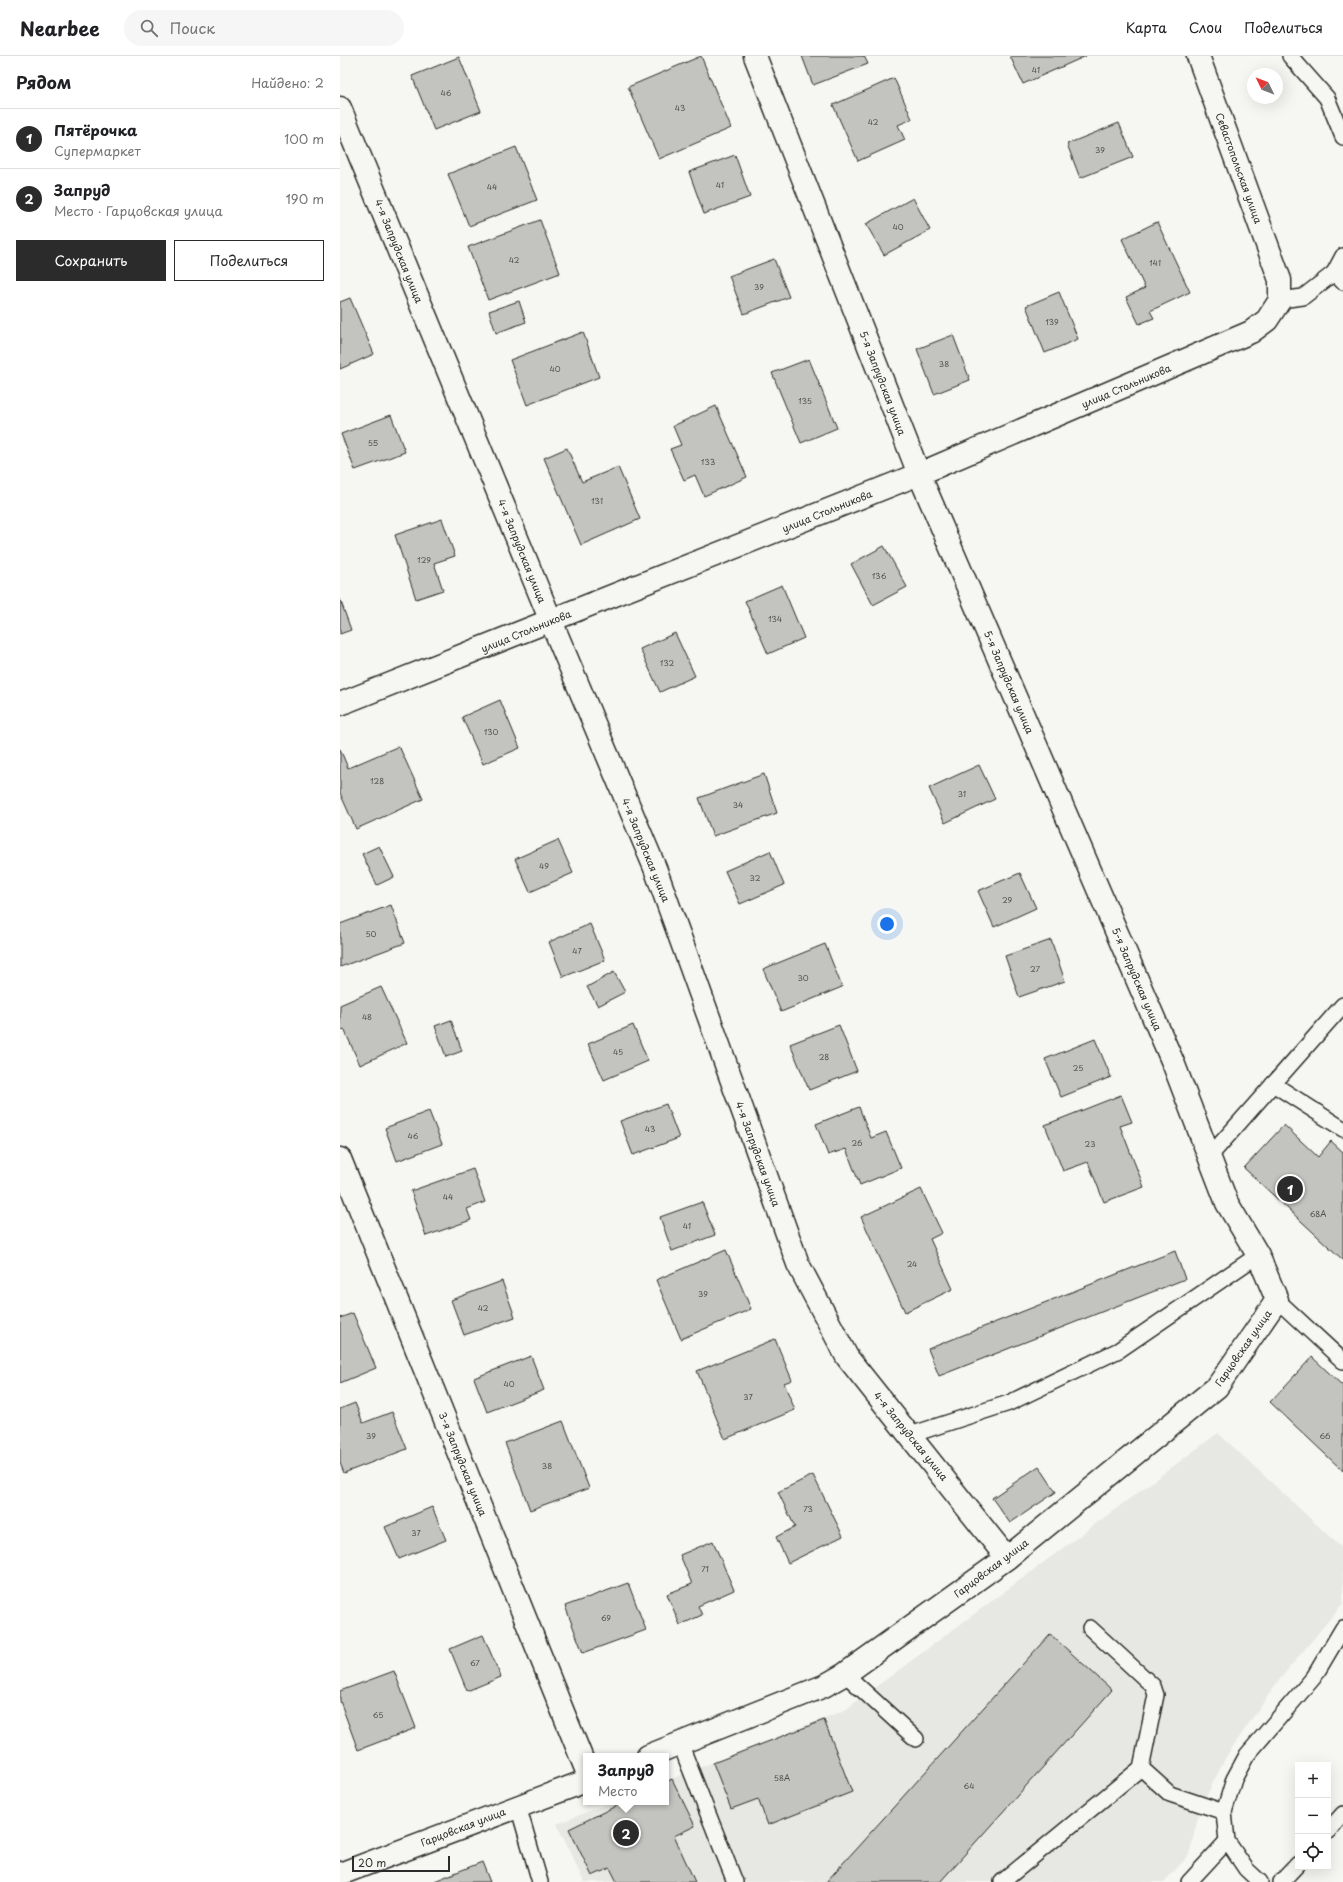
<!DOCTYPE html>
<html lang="ru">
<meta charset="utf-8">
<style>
:root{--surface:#fff;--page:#f6f6f6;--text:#202124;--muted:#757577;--line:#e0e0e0;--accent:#2b2b2b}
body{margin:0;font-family:"Playpen Sans",sans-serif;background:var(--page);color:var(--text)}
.controls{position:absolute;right:12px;bottom:12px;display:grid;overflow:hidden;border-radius:0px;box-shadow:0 4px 16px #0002}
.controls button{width:36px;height:36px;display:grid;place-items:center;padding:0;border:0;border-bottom:1px solid var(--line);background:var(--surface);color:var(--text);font:20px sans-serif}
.compass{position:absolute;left:907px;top:12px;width:36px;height:36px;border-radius:50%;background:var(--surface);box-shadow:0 4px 16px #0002;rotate:313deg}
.scale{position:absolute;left:12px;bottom:10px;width:98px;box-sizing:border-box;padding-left:4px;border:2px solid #2b2b2b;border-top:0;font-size:11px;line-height:14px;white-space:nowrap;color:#2b2b2b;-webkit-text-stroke:3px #f6f6f2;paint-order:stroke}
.you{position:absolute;left:547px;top:868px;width:14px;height:14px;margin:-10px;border:3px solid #fff;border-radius:50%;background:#1a73e8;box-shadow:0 0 0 6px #1a73e833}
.badge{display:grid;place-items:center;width:26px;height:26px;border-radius:50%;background:var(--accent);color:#fff;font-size:13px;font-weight:700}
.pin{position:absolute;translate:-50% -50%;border:2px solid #fff;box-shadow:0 1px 4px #0006}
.popup{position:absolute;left:243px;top:1697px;width:86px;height:52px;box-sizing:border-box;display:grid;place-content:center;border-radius:0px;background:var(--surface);filter:drop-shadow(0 1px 3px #0005);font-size:13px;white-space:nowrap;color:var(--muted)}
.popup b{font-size:15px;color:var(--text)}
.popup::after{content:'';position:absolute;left:50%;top:100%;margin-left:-8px;border:8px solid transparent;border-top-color:var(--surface)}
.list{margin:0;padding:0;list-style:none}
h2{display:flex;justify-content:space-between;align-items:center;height:52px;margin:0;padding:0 16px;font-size:17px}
h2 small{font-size:13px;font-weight:400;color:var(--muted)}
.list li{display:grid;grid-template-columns:26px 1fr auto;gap:12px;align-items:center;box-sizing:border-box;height:60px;padding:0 16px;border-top:1px solid var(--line)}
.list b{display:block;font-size:15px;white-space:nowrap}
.list p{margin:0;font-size:13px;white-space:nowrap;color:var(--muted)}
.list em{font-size:13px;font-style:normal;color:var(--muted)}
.actions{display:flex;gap:8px;padding:12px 16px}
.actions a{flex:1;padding:9px 0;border:1px solid var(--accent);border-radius:0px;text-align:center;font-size:14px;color:var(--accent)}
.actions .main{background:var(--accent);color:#fff}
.icon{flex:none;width:22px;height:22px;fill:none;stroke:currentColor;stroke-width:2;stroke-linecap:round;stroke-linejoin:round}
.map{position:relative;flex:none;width:1003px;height:1826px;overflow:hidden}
header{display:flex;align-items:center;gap:24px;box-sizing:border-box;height:56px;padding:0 20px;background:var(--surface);border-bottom:1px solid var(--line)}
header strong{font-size:19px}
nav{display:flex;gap:22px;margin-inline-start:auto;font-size:14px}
.search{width:280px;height:36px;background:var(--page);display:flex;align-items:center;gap:10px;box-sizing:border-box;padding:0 14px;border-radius:22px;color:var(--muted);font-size:15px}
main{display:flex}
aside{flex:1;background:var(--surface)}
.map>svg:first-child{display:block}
.built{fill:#e7e7e3}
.building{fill:#c3c3c0;stroke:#2b2b2b}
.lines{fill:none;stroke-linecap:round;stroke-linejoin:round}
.lane-casing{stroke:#2b2b2b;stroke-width:18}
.street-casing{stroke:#2b2b2b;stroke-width:25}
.lane{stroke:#f6f6f2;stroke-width:15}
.street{stroke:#f6f6f2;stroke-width:22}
.labels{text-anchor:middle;stroke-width:3.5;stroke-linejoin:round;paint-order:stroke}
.number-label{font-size:8px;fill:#515150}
.street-label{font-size:10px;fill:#2b2b2b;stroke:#f6f6f2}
</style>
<header>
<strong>Nearbee</strong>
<div class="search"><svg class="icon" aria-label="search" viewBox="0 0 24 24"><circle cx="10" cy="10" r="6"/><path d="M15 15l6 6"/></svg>Поиск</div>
<nav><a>Карта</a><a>Слои</a><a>Поделиться</a></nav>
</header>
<main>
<aside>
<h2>Рядом<small>Найдено: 2</small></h2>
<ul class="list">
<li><span class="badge">1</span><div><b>Пятёрочка</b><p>Супермаркет</p></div><em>100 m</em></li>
<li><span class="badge">2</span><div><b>Запруд</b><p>Место · Гарцовская улица</p></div><em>190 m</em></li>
</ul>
<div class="actions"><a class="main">Сохранить</a><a>Поделиться</a></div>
</aside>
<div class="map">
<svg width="1003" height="1826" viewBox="0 0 1003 1826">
<rect width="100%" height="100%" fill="#f6f6f2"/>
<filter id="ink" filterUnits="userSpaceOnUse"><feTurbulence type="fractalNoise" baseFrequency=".025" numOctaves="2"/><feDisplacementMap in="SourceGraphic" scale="8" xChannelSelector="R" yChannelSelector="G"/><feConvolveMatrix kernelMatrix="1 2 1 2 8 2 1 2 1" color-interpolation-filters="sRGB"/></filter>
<g filter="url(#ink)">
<polygon class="built" points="878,1377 1003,1493 1003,1547 936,1628 887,1699 860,1753 849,1799 824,1826 244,1826 217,1768 272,1746 326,1746 326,1725 505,1654"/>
<g class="building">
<polygon points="361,0 391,72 319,103 288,31"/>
<polygon points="462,0 524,0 528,8 473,29"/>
<polygon points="670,0 746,0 683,28"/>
<polygon points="119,1 141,55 94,74 72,20"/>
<polygon points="554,22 572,63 558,69 565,84 518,105 493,49"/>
<polygon points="779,67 793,101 740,122 727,88"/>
<polygon points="176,91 197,144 129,170 108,118"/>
<polygon points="395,99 410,141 364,158 349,116"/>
<polygon points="573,142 590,174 544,199 526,168"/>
<polygon points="200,164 220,217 148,244 128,191"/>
<polygon points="817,166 850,236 810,255 814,262 799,268 786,241 805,232 782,183"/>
<polygon points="434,203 449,241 404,258 389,220"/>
<polygon points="719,236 738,283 705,297 686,250"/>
<polygon points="10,242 34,298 0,313 0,246"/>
<polygon points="179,245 186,266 156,277 149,255"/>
<polygon points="243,276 259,321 187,349 170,304"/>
<polygon points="613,279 630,324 594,338 577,293"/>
<polygon points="469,303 497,372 461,387 432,317"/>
<polygon points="376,350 407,421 364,440 355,419 344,424 330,393 341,389 333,370"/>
<polygon points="51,359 65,396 15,414 1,378"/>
<polygon points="227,392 242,426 278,411 300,463 241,489 204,402"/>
<polygon points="102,463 115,500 94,507 103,534 76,543 55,479"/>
<polygon points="544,490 567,531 533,549 511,508"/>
<polygon points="442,529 464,582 428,598 405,545"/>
<polygon points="0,543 11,574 0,578"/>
<polygon points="335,577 355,620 320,636 300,593"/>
<polygon points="160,644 180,692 143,708 122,661"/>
<polygon points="59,690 83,743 16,773 0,737 0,693 8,712"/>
<polygon points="639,709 655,743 605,767 589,732"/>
<polygon points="424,718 437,757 373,780 359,742"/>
<polygon points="218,784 233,817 190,836 175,803"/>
<polygon points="39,790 54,821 37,829 22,798"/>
<polygon points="430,795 444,829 400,848 385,815"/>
<polygon points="680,817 696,852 654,871 638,835"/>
<polygon points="51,849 65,887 0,911 0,868"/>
<polygon points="250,868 265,904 223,921 209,886"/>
<polygon points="711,884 725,925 679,941 665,900"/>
<polygon points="485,888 502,931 441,956 423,913"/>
<polygon points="274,916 285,936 258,950 247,931"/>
<polygon points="41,931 67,987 20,1009 4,973 0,975 0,949"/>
<polygon points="111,964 122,995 106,1001 95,970"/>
<polygon points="293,969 308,1005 264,1024 248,988"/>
<polygon points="499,969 517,1015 469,1034 450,988"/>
<polygon points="755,983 771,1021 721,1041 705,1003"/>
<polygon points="781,1039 792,1066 780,1070 804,1131 764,1146 748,1106 723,1115 705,1069"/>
<polygon points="326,1048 339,1082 293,1099 280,1065"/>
<polygon points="519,1051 531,1082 546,1076 561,1112 520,1129 506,1093 488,1099 476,1068"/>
<polygon points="89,1055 102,1088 57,1105 45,1072"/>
<polygon points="944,1069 978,1101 991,1085 1003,1096 1003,1204 904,1112"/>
<polygon points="133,1113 145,1146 127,1153 131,1164 86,1180 71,1135"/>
<polygon points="581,1133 602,1177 590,1183 613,1233 565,1256 521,1161"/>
<polygon points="362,1146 375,1179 332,1195 320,1161"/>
<polygon points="386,1194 411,1253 341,1283 316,1224"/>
<polygon points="835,1195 845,1223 599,1320 588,1293"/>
<polygon points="162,1225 175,1261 124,1279 111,1244"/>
<polygon points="13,1257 36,1312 0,1327 0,1262"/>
<polygon points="435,1283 452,1324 444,1327 455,1354 385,1383 357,1315"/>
<polygon points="191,1300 204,1334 147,1356 134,1322"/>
<polygon points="972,1301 1003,1330 1003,1415 930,1346"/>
<polygon points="15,1347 23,1367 52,1356 67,1393 4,1417 0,1407 0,1353"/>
<polygon points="223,1365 249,1432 190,1454 165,1387"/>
<polygon points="699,1410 716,1436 670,1467 652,1442"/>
<polygon points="473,1419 503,1480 448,1507 436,1481 455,1471 438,1436"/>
<polygon points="92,1451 106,1484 59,1503 45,1471"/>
<polygon points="373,1485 394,1534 358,1550 362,1559 340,1569 327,1538 352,1528 340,1499"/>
<polygon points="288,1527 306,1574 243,1597 225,1550"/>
<polygon points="710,1578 772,1634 600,1826 486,1826"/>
<polygon points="143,1579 161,1621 127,1635 110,1593"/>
<polygon points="54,1615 76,1672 18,1694 0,1645 0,1635"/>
<polygon points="484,1664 512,1736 428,1769 418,1743 391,1753 373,1707"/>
<polygon points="332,1723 355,1770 334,1780 355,1826 277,1826 270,1812 252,1820 229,1773 284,1746 326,1746 326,1726"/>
<polygon points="142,1806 150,1826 92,1826"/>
</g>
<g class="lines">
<defs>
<g id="lane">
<polyline points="950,0 987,42 1003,81"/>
<polyline points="1003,200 994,217 1003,226"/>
<polyline points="940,244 963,241 994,217 1003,213"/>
<polyline points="933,1028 1003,1073"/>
<polyline points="869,1101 1003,949"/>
<polyline points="937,1244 1003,1305"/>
<polyline points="570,1379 669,1347 779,1294 918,1199"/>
<polyline points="750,1572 813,1630 816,1639 801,1712 830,1738 884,1756"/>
<polyline points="505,1618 576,1683"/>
<polyline points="340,1687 395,1826"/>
<polyline points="178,1750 200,1826"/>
<polyline points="988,1775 1003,1758"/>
<polyline points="662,1826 801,1712"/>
<polyline points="849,1826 887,1785"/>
<polyline points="920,1826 906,1813 887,1785 884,1756 894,1723 907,1699 974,1621 1003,1572"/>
<polyline points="941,1826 958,1808"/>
</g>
<g id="street">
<polyline points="0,52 211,565 315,812 458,1208 507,1301 667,1502"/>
<polyline points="0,648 579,418 911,276 927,264 940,244 940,224 858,0"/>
<polyline points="0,1103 246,1713"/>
<polyline points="308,1700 484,1630 505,1618 667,1502 877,1331 937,1244 918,1199 887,1147 834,1009 579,418 415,0"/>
<polyline points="0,1818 246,1725"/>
</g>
</defs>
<use href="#lane" class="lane-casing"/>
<use href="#street" class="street-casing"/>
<use href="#lane" class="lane"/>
<use href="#street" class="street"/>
</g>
</g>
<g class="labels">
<g class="number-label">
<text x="696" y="17">41</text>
<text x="106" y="40">46</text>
<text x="340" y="55">43</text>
<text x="533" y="69">42</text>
<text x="760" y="97">39</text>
<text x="380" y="132">41</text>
<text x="152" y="134">44</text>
<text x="558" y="174">40</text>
<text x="174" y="207">42</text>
<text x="815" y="210">141</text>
<text x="419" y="234">39</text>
<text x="712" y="269">139</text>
<text x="604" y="311">38</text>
<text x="215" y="316">40</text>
<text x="465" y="348">135</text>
<text x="33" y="390">55</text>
<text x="368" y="409">133</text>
<text x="257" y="448">131</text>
<text x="84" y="507">129</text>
<text x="539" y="523">136</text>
<text x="435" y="566">134</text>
<text x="327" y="610">132</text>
<text x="151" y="679">130</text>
<text x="37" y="728">128</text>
<text x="622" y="741">31</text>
<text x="398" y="752">34</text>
<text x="204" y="813">49</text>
<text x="415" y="825">32</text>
<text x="667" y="847">29</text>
<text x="31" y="881">50</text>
<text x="237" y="898">47</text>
<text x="695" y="916">27</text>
<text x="463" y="925">30</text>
<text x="27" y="964">48</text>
<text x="278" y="999">45</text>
<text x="484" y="1004">28</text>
<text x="738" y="1015">25</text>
<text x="310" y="1076">43</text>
<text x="73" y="1083">46</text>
<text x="517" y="1090">26</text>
<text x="750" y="1091">23</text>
<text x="108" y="1144">44</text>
<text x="978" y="1161">68А</text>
<text x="347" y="1173">41</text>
<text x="572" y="1211">24</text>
<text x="363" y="1241">39</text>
<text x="143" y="1255">42</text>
<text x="169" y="1331">40</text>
<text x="408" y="1344">37</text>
<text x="31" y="1383">39</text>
<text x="985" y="1383">66</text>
<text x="207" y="1413">38</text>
<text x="468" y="1456">73</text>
<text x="76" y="1480">37</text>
<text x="365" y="1516">71</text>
<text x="266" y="1565">69</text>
<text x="135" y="1610">67</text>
<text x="38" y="1662">65</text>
<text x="442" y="1725">58А</text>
<text x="629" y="1733">64</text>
</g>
<g class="street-label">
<text transform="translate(899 112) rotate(70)" y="4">Севастопольская улица</text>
<text transform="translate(59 195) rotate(68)" y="4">4-я Запрудская улица</text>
<text transform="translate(543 327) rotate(69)" y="4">5-я Запрудская улица</text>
<text transform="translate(786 330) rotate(-23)" y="4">улица Стольникова</text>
<text transform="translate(487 455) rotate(-22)" y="4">улица Стольникова</text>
<text transform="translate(182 495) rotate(68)" y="4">4-я Запрудская улица</text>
<text transform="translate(186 575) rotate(-22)" y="4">улица Стольникова</text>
<text transform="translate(669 626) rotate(67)" y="4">5-я Запрудская улица</text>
<text transform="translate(306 794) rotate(68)" y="4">4-я Запрудская улица</text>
<text transform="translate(797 923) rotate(67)" y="4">5-я Запрудская улица</text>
<text transform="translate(418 1098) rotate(70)" y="4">4-я Запрудская улица</text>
<text transform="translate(903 1292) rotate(-55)" y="4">Гарцовская улица</text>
<text transform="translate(571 1380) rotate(51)" y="4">4-я Запрудская улица</text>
<text transform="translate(123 1408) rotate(68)" y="4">3-я Запрудская улица</text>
<text transform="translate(651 1512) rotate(-37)" y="4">Гарцовская улица</text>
<text transform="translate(123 1771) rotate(-21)" y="4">Гарцовская улица</text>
</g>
</g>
</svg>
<div class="controls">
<button>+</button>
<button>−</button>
<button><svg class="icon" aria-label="locate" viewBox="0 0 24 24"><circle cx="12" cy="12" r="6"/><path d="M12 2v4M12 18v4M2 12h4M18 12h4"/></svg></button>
</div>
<svg class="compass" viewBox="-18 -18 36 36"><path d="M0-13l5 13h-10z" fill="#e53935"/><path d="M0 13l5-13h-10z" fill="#757577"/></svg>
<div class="scale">20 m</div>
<div class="you"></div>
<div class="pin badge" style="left:950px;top:1133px">1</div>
<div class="pin badge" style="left:286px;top:1777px">2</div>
<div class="popup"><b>Запруд</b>Место</div>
</div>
</main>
